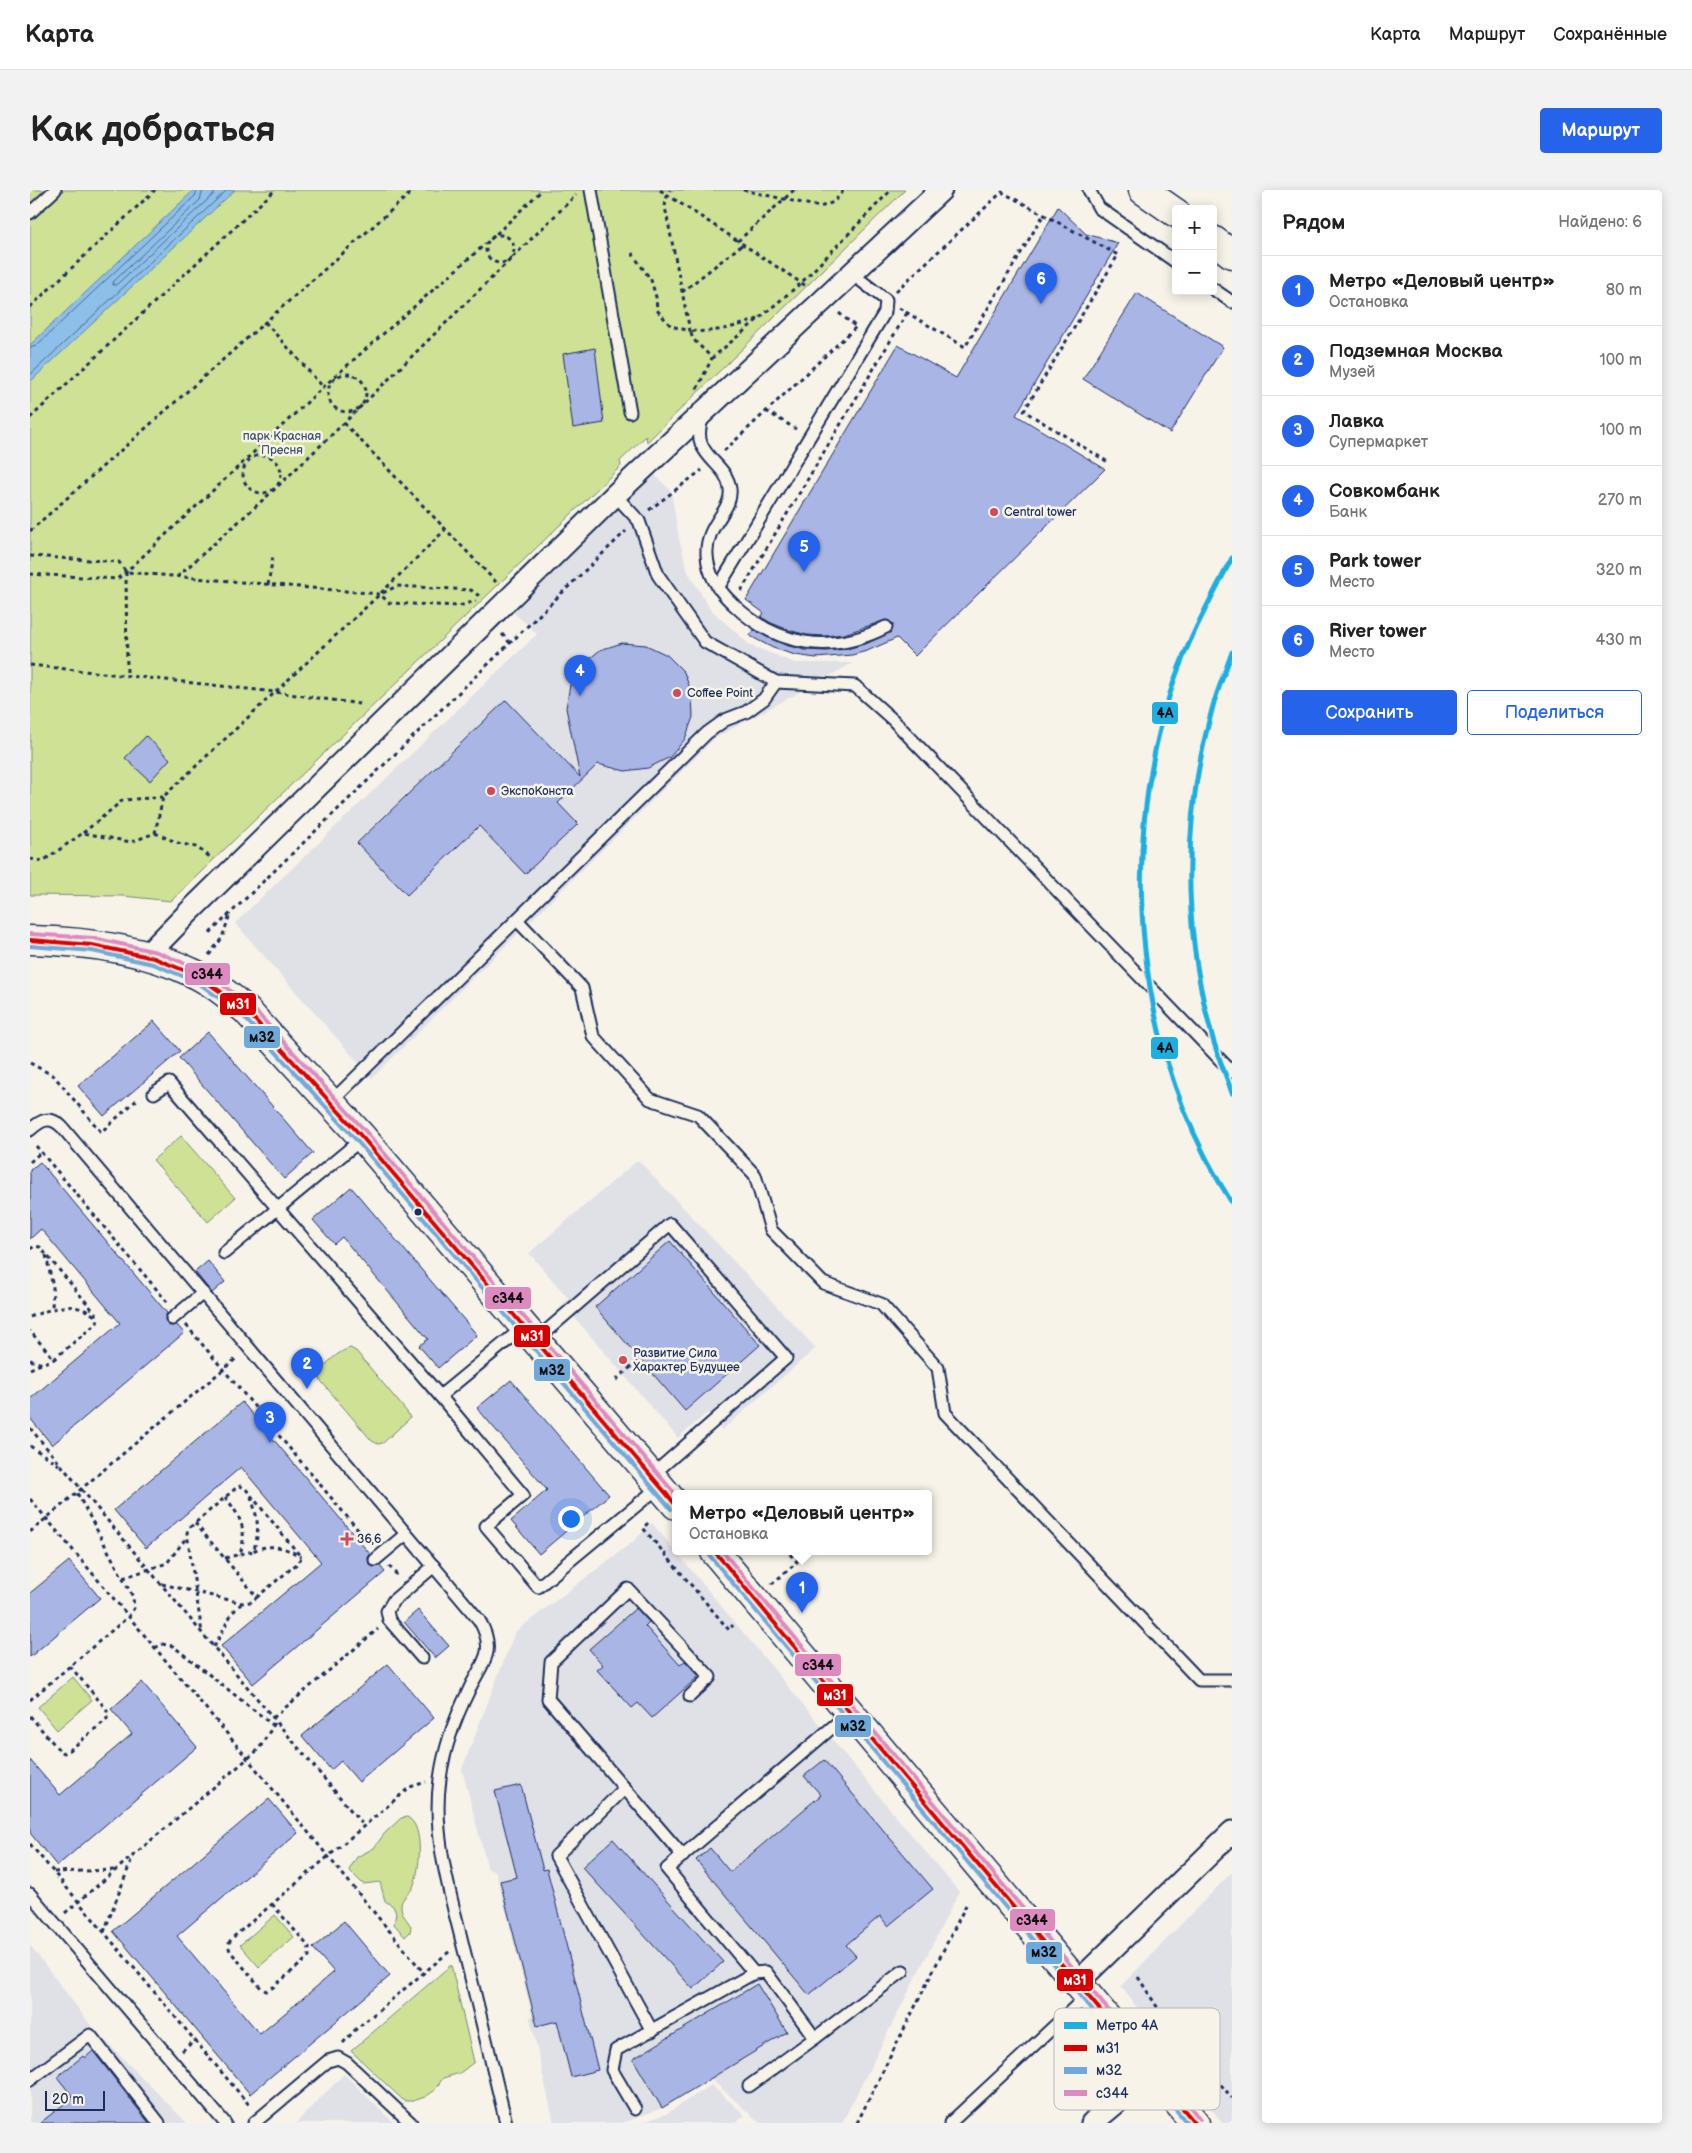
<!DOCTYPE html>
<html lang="ru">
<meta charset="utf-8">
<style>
:root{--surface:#fff;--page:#f2f2f2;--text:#222;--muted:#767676;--line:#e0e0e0;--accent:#2563eb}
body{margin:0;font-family:"Balsamiq Sans",sans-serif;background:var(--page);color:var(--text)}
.controls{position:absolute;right:15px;top:15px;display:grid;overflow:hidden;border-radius:5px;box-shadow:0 2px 12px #0003}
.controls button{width:45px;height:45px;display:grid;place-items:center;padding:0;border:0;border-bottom:1px solid var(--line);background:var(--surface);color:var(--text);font:25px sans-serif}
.scale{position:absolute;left:15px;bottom:12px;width:60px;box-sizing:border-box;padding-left:5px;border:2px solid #1b2f5e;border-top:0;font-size:14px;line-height:18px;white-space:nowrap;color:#1b2f5e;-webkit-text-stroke:4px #f7f3e8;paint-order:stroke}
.you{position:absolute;left:540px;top:1328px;width:18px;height:18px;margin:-12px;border:4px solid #fff;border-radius:50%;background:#1a73e8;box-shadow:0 0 0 8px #1a73e833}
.badge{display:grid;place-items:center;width:32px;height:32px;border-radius:50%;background:var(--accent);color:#fff;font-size:16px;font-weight:700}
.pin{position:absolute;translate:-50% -41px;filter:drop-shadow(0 1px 2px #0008)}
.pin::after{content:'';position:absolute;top:26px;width:18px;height:15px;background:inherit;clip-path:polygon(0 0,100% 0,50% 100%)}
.popup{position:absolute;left:642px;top:1300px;width:260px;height:65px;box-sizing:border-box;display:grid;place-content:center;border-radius:5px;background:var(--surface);filter:drop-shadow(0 1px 4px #0005);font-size:16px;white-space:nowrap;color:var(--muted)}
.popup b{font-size:19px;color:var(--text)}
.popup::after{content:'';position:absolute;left:50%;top:100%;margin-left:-10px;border:10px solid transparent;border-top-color:var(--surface)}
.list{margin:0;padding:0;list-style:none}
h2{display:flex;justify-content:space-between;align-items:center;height:65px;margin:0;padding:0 20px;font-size:21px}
h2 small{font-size:16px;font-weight:400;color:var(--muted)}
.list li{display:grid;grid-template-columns:32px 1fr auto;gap:15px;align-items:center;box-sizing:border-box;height:70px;padding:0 20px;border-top:1px solid var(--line)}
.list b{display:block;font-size:19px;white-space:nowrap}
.list p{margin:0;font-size:16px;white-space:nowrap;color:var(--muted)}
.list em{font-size:16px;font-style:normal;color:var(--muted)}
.actions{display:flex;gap:10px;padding:15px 20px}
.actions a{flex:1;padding:11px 0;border:1px solid var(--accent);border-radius:5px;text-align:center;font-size:18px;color:var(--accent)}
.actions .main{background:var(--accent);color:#fff}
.map{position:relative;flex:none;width:1202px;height:1933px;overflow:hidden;border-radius:5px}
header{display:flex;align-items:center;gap:30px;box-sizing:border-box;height:70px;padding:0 25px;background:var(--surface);border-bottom:1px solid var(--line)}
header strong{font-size:24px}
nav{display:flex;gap:28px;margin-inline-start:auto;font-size:18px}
.intro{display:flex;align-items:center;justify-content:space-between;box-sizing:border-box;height:120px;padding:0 30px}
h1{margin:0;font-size:35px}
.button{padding:12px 22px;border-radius:5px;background:var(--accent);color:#fff;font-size:18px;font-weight:700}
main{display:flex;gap:30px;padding:0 30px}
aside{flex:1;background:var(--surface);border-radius:5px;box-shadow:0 2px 12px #0003}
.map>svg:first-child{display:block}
.built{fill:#e0e0e7}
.green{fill:#cfe195;stroke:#75887a}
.water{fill:#8dbfe9;stroke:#5f85b1}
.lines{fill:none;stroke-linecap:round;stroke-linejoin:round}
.shore{stroke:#496996;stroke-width:1}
.building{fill:#a9b5e5;stroke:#1b2f5e}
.lane-casing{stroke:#1b2f5e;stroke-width:15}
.street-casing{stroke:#1b2f5e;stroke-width:25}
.secondary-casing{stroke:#1b2f5e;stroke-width:31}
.path{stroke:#1b2f5e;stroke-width:3;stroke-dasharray:4 4;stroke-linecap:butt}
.lane{stroke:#f7f3e8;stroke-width:11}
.street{stroke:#f7f3e8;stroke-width:21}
.secondary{stroke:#f7f3e8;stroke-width:28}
.bus-1-casing{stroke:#f7f3e8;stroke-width:8}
.bus-2-casing{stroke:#f7f3e8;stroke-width:8}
.bus-3-casing{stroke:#f7f3e8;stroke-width:8}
.bus-1{stroke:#d90002;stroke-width:4}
.bus-2{stroke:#6fa9db;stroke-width:4}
.bus-3{stroke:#dd8ac1;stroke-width:4}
.metro-1-casing{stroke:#f7f3e8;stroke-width:9}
.metro-1{stroke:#1eaee0;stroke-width:5}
.poi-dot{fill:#d1495b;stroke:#f7f3e8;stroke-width:2}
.bus-dot{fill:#1b2f5e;stroke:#f7f3e8;stroke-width:2}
.labels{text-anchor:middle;stroke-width:5;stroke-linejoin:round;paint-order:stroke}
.park-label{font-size:12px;fill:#3f5369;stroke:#f7f3e8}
.poi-label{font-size:12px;fill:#1b2f5e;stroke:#f7f3e8;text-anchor:start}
.key{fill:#f7f3e8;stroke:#b5b8bf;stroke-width:1}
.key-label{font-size:14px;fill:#1b2f5e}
.line-badge{stroke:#f7f3e8;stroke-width:2}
.badge-label{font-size:14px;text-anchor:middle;font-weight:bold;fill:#fff}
.pale-badge-label{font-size:14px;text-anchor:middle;font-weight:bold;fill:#111}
</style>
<header>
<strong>Карта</strong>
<nav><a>Карта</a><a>Маршрут</a><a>Сохранённые</a></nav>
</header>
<div class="intro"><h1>Как добраться</h1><a class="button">Маршрут</a></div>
<main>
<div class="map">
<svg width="1202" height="1933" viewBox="0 0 1202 1933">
<rect width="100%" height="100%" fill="#f7f3e8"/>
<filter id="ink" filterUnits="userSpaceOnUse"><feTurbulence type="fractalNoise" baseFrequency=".02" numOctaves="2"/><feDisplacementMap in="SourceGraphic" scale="10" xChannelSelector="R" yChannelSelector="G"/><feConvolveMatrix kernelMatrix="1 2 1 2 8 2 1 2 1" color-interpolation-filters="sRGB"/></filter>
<g filter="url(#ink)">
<g class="built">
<polygon points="621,281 641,301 649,349 658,382 680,419 720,455 765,473 823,473 685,548 342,888 205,733 507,444 477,416"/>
<polygon points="608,970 786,1158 692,1240 677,1223 648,1248 533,1114 539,1109 499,1063"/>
<polygon points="622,1333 929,1702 812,1933 730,1933 681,1889 632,1918 592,1933 524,1933 500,1828 502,1825 466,1682 458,1679 432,1579 485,1442 605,1350"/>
<polygon points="1202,1682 1202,1933 1192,1933 1091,1796"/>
<polygon points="0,1755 62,1837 157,1933 0,1933"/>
<polygon points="314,1884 364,1933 266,1933"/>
<polygon points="681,1895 715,1925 706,1933 611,1933 636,1924"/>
</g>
<g class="green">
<polygon points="0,0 875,0 617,252 616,246 590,271 591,276 141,711 93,706 0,705"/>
<polygon points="151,946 205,1008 178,1032 123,970"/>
<path d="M320,1158L326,1161L377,1222L380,1228L353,1253L348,1254L342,1251L291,1191L289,1184C294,1174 309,1161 320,1158Z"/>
<polygon points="43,1487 62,1510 27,1540 8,1517"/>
<path d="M377,1627C395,1635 390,1682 383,1697C380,1704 371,1707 371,1716C371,1725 378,1730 381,1737L380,1742L375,1747L364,1734L366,1723L363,1716L355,1711L350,1692L333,1694L319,1680L327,1667L344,1658L354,1644L371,1628Z"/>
<polygon points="245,1725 264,1747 229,1777 210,1755"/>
<polygon points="421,1775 444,1872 430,1883 413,1888 404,1901 395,1907 383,1911 374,1911 321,1861"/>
</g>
<polygon class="water" points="164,0 205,0 0,192 0,155"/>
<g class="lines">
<g class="shore">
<polyline points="173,0 170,10 83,92 83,95 86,95 188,0"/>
<polyline points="0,158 6,156 165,6 167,0"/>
<polyline points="0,185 197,0"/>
</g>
</g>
<g class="building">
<polygon points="1028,17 1056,44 1088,53 986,225 1075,279 885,466 867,448 837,461 822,465 786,468 765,465 743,458 720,446 724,440 755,455 775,460 796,461 817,459 838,453 862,441 863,434 856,430 814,444 795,446 777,445 759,440 741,433 731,427 734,423 716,410 868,155 926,188"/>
<polygon points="1107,103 1193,157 1140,243 1053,189"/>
<polygon points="565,158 574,233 543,238 533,164"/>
<polygon points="592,453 616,455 637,465 654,482 662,504 663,527 655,549 640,567 618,578 595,581 568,574 528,613 548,634 495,684 449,636 377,705 327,653 476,510 550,587 536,518 540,495 552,475 570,460"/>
<polygon points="116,546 140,569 120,591 95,568"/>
<polygon points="124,831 150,861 74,926 48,896"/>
<polygon points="178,842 283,963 254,989 149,868"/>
<polygon points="10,972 137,1123 135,1127 136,1133 140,1136 147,1135 154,1143 22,1255 0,1228 0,1209 90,1133 11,1039 0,1049 0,980"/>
<polygon points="321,997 447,1145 408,1178 389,1156 398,1149 312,1047 304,1054 283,1030"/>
<polygon points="640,1051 730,1155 655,1221 565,1117"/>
<polygon points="178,1071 195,1092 182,1103 165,1082"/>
<polygon points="481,1190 579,1305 509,1364 481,1331 517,1300 447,1218"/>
<polygon points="212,1212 340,1364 338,1368 339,1374 343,1377 350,1376 355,1382 223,1494 191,1456 291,1372 211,1277 116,1358 84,1320"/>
<polygon points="39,1371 70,1408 0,1467 0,1403"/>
<polygon points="606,1418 619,1432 615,1436 650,1475 655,1471 669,1486 622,1528 608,1513 602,1518 567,1480 573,1475 559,1459"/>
<polygon points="388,1420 419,1456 405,1468 374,1432"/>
<polygon points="358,1474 404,1528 329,1592 311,1571 301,1580 272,1546"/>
<polygon points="112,1492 167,1557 27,1676 0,1643 0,1570 30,1605 102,1544 81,1519"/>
<polygon points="794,1570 903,1699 858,1736 850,1726 816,1755 826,1766 779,1805 666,1670 680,1658 700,1682 791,1605 774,1586"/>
<polygon points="491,1595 513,1680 517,1679 568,1880 541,1887 527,1831 507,1836 470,1691 487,1687 465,1601"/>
<polygon points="239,1609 268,1643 147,1746 230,1844 304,1782 283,1758 314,1731 360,1786 220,1904 83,1741"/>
<polygon points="583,1649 693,1772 663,1799 552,1677"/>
<polygon points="727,1794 757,1842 632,1918 603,1869"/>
<polygon points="63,1861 119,1933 10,1933 43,1907 27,1887 53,1866 55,1868"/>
</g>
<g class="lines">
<defs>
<g id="lane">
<polyline points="561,0 600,222"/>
<polyline points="1059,0 1069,18 1146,72"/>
<polyline points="0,23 25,0"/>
<polyline points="1183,99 1202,112"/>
<path d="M674,225C656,266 697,270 700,299C703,321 675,334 677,365C678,385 689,401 703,414C747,457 802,465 856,437"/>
<polyline points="585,305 609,331 628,385 675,452 746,492 825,496 863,530 1202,882"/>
<polyline points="688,398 855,122 856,110 821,83"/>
<polyline points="487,730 552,798 563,846 620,909 668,925 725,985 741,1040 793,1093 851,1114 908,1178 915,1223 1169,1490 1202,1490"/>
<polyline points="124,903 139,893 410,1206 493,1305 456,1336 508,1397 630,1296"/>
<polyline points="301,912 677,543 695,530 716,522 734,509 746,492"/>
<path d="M0,940C11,930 20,925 32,937L449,1430C455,1440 459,1450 457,1462C455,1474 444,1488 439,1500C425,1528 414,1558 410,1589C402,1646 420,1702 433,1756C448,1815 462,1874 476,1933"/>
<polyline points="194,1063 333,948"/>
<polyline points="142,1129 173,1103"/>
<polyline points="506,1150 640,1034 756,1168 621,1286"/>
<polyline points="410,1206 495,1136"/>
<polyline points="345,1370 376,1344"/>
<polyline points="392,1468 359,1430 357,1421 363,1411 404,1376"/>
<polyline points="595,1598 526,1666 622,1841"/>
<polyline points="653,1666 518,1509 521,1472 598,1399 680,1487 660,1506"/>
<polyline points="0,1704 195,1933"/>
<polyline points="785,1848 873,1781"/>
<polyline points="0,1890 60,1845 129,1933"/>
<polyline points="719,1896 785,1848 736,1782 724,1783"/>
<polyline points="605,1919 582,1880 586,1860 724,1783 637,1679 819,1523"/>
<polyline points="224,1933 298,1871 308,1868 317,1873 381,1933"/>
<polyline points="920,1933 1058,1805"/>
</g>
<g id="street">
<polyline points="116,766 159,722 585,305 911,0"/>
<polyline points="1048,1792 1202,1642"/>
<polyline points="1062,1933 1122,1883"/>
</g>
<g id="secondary">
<polyline points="1113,0 1146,23"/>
<polyline points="1183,50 1202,64"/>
<path d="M0,750C54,751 114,759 163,783C183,792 200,807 216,820L333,948L646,1315"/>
<polyline points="685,1362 1165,1933"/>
</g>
</defs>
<use href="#lane" class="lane-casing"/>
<use href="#street" class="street-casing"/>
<use href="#secondary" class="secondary-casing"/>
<g class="path">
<polyline points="630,0 708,51"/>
<polyline points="713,0 790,17 804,12 814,0"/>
<polyline points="764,0 708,51 776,96"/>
<circle cx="470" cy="59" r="14"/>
<polyline points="602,63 621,90 626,107 627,120 641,136 660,141 635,17 636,9 640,0"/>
<polyline points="866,101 972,2 1088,65 994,221 1078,272"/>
<polyline points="652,102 713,54"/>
<polyline points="0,117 125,0"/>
<polyline points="869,118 935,157 1014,24"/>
<polyline points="809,123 826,137"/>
<path d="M728,129C705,137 684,143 660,141L663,149L682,168L771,93L861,0"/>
<polyline points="235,132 294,198"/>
<circle cx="317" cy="203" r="19"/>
<polyline points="667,199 682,168"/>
<polyline points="736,221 766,239"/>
<polyline points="0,228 245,0"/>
<polyline points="314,233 466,392"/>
<polyline points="694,261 826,137"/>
<circle cx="232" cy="284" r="19"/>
<polyline points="619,320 672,280"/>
<polyline points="0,341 384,0"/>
<polyline points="0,366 89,372 96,382 350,404 359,413 429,416 446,411"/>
<polyline points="96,382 97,486"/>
<polyline points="0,384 87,389 96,382 303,188 461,49 512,0"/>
<polyline points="147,387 245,299 314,233 546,5"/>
<polyline points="238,395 243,366"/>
<polyline points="711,401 877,123"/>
<polyline points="353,403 367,396 441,400 452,408"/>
<polyline points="472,444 480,453"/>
<polyline points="0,475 245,502 330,514"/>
<polyline points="53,643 93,610 133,607"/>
<polyline points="125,643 148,653 166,657 183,669"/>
<polyline points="0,669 13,671 53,643 101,652 125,643 133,607 350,404 415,340"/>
<polyline points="180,743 596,341"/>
<polyline points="179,765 192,748 199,727"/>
<polyline points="0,873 24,886 71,942 109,908"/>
<polyline points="6,956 138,1113"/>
<polyline points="0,972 11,962"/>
<polyline points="0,1059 5,1056 10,1057 66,1124 68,1129 67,1133 24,1169 0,1141"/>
<polyline points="16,1065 23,1097 22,1119"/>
<path d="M0,1127C23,1118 44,1109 66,1127"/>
<polyline points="156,1135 340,1354"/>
<polyline points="0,1170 12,1174 24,1169"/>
<polyline points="0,1179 11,1174"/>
<polyline points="586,1190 610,1169"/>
<polyline points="0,1238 334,1636"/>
<polyline points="0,1256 29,1275"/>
<path d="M195,1307C210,1325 219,1342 209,1366"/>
<path d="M221,1307C227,1325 231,1342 223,1361C240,1353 256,1357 271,1367"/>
<polyline points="0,1309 199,1546 394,1783"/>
<polyline points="165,1333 227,1407 269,1372 271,1367 215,1298 210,1296 206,1298 165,1333 158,1339 157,1343 172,1443"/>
<polyline points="618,1333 613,1338 699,1440 703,1435"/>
<polyline points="0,1342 208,1167"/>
<polyline points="195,1368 223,1361"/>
<polyline points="359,1376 368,1386"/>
<polyline points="93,1388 137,1373 157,1347"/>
<polyline points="132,1394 212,1413 221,1412 227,1407"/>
<polyline points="742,1394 767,1372 758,1362"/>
<polyline points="184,1457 202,1423 211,1414"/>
<polyline points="125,1458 132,1454 143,1456 244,1536"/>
<polyline points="0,1510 99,1426 104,1418 103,1407 47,1303"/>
<polyline points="0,1526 29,1560 34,1563 40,1560 77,1529 77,1520 40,1476"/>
<polyline points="243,1528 348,1439"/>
<polyline points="0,1654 220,1916"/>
<polyline points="24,1682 85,1680"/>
<polyline points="242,1714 279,1757 279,1767 242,1798 236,1801 231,1798 200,1761 198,1755 201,1749 380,1597 396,1592"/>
<polyline points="35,1723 229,1559 246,1531"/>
<polyline points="74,1742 103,1666"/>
<polyline points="1108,1787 1131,1823 1202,1908"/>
<polyline points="313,1853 325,1840 420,1761"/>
<polyline points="152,1861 165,1850"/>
<polyline points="827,1933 936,1715"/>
</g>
<use href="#lane" class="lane"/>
<use href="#street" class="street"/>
<use href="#secondary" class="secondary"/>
<defs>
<g id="bus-1">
<polyline points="0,750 62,755 124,768 170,787 216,820 333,948 646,1315"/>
<polyline points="685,1362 1165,1933"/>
</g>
<g id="bus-2">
<polyline points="0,756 62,761 123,774 167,792 212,825 328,952 641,1319"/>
<polyline points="680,1366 1157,1933"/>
</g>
<g id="bus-3">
<polyline points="0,744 63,748 127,762 173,781 220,815 338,944 646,1305"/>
<polyline points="693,1362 1170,1929"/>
</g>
</defs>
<use href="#bus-1" class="bus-1-casing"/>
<use href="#bus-2" class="bus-2-casing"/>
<use href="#bus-3" class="bus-3-casing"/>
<use href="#bus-1" class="bus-1"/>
<use href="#bus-2" class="bus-2"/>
<use href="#bus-3" class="bus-3"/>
<defs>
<g id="metro-1">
<path d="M1202,368C1181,408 1159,448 1144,491C1087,662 1104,860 1202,1013"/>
<path d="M1202,462C1196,480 1188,498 1183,516C1152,625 1152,740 1183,849C1188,867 1196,885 1202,903"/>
</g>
</defs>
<use href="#metro-1" class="metro-1-casing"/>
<use href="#metro-1" class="metro-1"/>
</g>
</g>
<g class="poi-dot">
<circle cx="964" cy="322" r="5"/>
<circle cx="647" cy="503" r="5"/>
<circle cx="461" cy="601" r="5"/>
<circle cx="593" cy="1170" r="5"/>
<path d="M314.5 1341.5h5v5h5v5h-5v5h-5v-5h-5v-5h5z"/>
</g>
<circle class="bus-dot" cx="388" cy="1022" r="4.5"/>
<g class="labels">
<g class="park-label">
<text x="252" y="250">парк Красная<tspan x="252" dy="14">Пресня</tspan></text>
</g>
<g class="poi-label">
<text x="974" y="326">Central tower</text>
<text x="657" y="507">Coffee Point</text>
<text x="471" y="605">ЭкспоКонста</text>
<text x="603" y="1167">Развитие Сила<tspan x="603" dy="14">Характер Будущее</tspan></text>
<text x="327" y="1353">36,6</text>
</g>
</g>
<rect x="1024" y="1818" width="166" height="102" rx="8" class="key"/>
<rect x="1034" y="1832" width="23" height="7" fill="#1eaee0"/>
<rect x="1034" y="1855" width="23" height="6" fill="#d90002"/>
<rect x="1034" y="1877" width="23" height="7" fill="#6fa9db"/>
<rect x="1034" y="1900" width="23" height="6" fill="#dd8ac1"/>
<g class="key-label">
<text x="1066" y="1840">Метро 4А</text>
<text x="1066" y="1863">м31</text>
<text x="1066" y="1885">м32</text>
<text x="1066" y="1908">с344</text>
</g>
<g class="line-badge">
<rect x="1121" y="511" width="28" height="24" rx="5" fill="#1eaee0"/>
<rect x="154" y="772" width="47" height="24" rx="5" fill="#dd8ac1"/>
<rect x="189" y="802" width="38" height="24" rx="5" fill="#d90002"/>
<rect x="213" y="835" width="38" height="24" rx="5" fill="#6fa9db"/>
<rect x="1120" y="846" width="29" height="24" rx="5" fill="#1eaee0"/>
<rect x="454" y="1096" width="48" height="24" rx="5" fill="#dd8ac1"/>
<rect x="483" y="1134" width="38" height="24" rx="5" fill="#d90002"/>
<rect x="503" y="1168" width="38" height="24" rx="5" fill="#6fa9db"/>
<rect x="764" y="1463" width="48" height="24" rx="5" fill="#dd8ac1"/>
<rect x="786" y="1493" width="38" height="24" rx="5" fill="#d90002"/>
<rect x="804" y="1524" width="38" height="24" rx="5" fill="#6fa9db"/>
<rect x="979" y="1718" width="47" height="24" rx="5" fill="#dd8ac1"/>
<rect x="995" y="1751" width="38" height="24" rx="5" fill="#6fa9db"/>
<rect x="1026" y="1778" width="38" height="24" rx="5" fill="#d90002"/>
</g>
<g class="badge-label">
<text x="208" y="819">м31</text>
<text x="502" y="1151">м31</text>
<text x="805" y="1510">м31</text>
<text x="1045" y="1795">м31</text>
</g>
<g class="pale-badge-label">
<text x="1135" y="528">4А</text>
<text x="177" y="789">с344</text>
<text x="232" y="852">м32</text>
<text x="1135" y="863">4А</text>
<text x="478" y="1113">с344</text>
<text x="522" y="1185">м32</text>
<text x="788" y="1480">с344</text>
<text x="823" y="1541">м32</text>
<text x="1002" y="1735">с344</text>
<text x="1014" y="1767">м32</text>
</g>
</svg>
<div class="controls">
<button>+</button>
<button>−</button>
</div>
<div class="scale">20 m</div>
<div class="you"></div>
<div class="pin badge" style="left:772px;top:1423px">1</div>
<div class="popup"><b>Метро «Деловый центр»</b>Остановка</div>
<div class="pin badge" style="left:277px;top:1199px">2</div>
<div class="pin badge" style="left:240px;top:1253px">3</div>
<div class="pin badge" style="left:550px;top:506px">4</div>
<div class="pin badge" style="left:774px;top:382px">5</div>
<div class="pin badge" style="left:1011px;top:114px">6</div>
</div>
<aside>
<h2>Рядом<small>Найдено: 6</small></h2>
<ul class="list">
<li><span class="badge">1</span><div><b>Метро «Деловый центр»</b><p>Остановка</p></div><em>80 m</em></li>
<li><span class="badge">2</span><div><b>Подземная Москва</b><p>Музей</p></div><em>100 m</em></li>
<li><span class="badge">3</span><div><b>Лавка</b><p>Супермаркет</p></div><em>100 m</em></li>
<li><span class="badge">4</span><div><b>Совкомбанк</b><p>Банк</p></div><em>270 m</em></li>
<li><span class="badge">5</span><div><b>Park tower</b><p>Место</p></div><em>320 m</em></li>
<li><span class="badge">6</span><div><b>River tower</b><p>Место</p></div><em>430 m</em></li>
</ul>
<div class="actions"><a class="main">Сохранить</a><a>Поделиться</a></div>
</aside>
</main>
